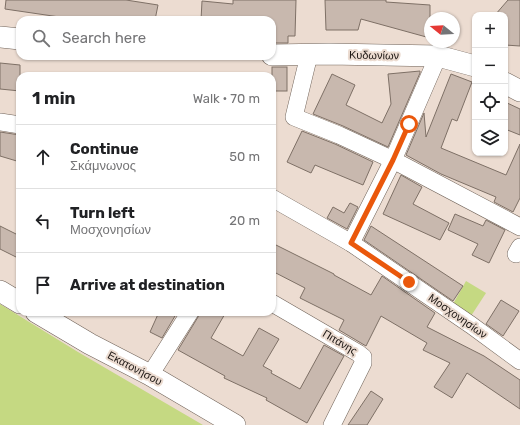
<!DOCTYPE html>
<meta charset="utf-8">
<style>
:root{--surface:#fff;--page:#f2f2f2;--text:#202124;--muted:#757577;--line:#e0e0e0}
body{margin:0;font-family:Rubik,sans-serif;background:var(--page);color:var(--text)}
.controls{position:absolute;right:12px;top:12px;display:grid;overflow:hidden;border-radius:8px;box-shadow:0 1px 3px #0004}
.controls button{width:36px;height:36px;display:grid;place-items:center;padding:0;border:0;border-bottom:1px solid var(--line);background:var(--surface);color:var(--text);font:20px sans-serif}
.compass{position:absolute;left:424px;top:12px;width:36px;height:36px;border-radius:50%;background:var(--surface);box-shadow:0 1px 3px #0004;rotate:288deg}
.stop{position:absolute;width:12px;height:12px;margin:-9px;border:3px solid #ea580c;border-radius:50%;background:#fff}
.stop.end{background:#ea580c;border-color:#fff;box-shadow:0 1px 4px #0008}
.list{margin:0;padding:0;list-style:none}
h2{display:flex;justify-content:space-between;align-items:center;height:52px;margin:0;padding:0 16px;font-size:17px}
h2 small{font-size:13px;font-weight:400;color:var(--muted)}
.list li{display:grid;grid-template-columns:26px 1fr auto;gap:12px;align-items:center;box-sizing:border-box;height:64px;padding:0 16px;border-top:1px solid var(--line)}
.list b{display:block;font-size:15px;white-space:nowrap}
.list p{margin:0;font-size:13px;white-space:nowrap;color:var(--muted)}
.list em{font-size:13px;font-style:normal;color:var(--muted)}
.icon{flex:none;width:22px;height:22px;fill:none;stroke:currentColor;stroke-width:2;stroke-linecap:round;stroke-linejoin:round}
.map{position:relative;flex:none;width:520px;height:425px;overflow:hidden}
.search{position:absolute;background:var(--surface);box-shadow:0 1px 3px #0004;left:16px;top:16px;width:260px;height:44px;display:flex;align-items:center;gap:10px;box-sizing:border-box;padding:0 14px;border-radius:12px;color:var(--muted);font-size:15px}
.panel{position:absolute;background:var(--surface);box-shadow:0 1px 3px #0004;left:16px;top:72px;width:260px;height:244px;border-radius:12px}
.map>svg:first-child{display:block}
.green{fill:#c5d982}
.building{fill:#c8b8ae;stroke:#7e7066}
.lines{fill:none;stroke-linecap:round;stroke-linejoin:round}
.minor-casing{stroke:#706359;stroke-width:18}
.tertiary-casing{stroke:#706359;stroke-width:22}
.minor{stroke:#fff;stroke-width:17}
.tertiary{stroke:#fff;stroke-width:21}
.route{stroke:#ea580c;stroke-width:5}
.labels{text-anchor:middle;stroke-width:4;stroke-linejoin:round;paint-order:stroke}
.street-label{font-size:11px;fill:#1c1613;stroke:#ecdcd1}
</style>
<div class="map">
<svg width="520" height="425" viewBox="0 0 520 425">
<rect width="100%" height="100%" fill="#ecdcd1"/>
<g class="green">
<polygon points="466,281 486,293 471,316 453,304"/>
<polygon points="0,304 78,352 203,425 0,425"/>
</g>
<g class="building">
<polygon points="6,0 126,0 158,5 155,20 80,20 5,9"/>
<polygon points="233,0 296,0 295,36 288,36 288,43 272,43 272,20 201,20 202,1 233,4"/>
<polygon points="325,0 386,0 386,2 430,5 430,38 361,19 358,30 326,30"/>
<polygon points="508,0 520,0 520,46 505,45 505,15 495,15"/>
<polygon points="0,63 20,65 20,91 0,89"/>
<rect x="272" y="67" width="15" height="24"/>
<polygon points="420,71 420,73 388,147 343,126 313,114 332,74 355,85 346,105 382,123 391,104 388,74"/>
<polygon points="451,74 472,82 457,121 452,119 441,148 506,175 520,144 520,198 513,212 494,202 496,197 441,174 406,155 424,113 426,137"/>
<polygon points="505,102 520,109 520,135 505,129"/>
<polygon points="302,131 335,144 373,162 363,185 315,165 311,173 287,162"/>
<polygon points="0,132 20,135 20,162 0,156"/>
<polygon points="401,175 422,187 413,204 449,223 440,240 383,214"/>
<polygon points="350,203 358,207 347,229 327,218 333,207 344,213"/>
<polygon points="455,214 483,226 486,220 505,230 489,263 472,255 478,244 448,230"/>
<polygon points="0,226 20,236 20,259 0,249"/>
<polygon points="371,226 463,286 453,301 364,240"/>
<polygon points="272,243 334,274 334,275 371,295 382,276 435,313 427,327 484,356 520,380 520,409 467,373 452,398 434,387 450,363 423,350 427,343 381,316 366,346 339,330 344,320 300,298 305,288 272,271"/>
<polygon points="501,300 519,311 503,336 486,324"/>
<polygon points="159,312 166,312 175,316 162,338 150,332"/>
<polygon points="200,312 226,312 211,338 243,356 259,328 279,339 263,366 272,371 271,373 300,389 324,345 344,356 307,423 266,400 267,398 224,378 225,376 178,350 198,317"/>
<polygon points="371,391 383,399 367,425 348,425"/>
</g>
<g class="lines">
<defs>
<g id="minor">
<polyline points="309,55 294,117 339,135 393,160 520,227"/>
<polyline points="0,122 20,125"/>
<polyline points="272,198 351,243 471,325 520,361"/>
<polyline points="351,243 393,160 438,56"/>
<polyline points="516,254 520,247"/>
<polyline points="272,303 358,353 363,357 363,363 332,425"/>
<polyline points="150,375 190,312"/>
</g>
<g id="tertiary">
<polyline points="0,37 20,39"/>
<polyline points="272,55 329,54 438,56 475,66"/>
<polyline points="505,83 520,91"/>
<polyline points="0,291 20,303"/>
<polyline points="36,312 90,344 150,375 235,425"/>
</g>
</defs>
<use href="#minor" class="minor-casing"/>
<use href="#tertiary" class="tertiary-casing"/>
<use href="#minor" class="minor"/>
<use href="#tertiary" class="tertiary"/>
</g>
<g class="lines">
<polyline class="route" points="409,124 393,160 351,243 409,282"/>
</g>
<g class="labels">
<g class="street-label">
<text transform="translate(374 55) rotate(1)" y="4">Κυδωνίων</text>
<text transform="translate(458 316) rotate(35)" y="4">Μοσχονησίων</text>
<text transform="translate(340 342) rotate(31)" y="4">Πιτάνης</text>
<text transform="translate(135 368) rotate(28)" y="4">Εκατονήσου</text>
</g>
</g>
</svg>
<div class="controls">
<button>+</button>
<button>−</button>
<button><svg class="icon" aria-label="locate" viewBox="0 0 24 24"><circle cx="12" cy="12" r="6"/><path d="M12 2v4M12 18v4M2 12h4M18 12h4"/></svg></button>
<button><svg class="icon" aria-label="layers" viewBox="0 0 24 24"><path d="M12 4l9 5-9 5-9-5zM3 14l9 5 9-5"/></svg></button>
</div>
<svg class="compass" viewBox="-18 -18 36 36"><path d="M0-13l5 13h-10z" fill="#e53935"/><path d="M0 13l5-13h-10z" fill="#757577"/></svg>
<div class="stop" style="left:409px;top:124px"></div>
<div class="stop end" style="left:409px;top:282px"></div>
<div class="search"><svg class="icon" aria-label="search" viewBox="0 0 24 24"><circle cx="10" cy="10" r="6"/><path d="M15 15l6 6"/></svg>Search here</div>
<section class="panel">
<h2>1 min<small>Walk · 70 m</small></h2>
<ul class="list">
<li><svg class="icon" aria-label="ahead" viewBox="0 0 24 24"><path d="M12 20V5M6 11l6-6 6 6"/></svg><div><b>Continue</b><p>Σκάμνωνος</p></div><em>50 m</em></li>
<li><svg class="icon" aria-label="left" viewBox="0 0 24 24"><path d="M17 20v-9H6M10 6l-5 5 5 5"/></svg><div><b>Turn left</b><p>Μοσχονησίων</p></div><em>20 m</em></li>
<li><svg class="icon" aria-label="arrive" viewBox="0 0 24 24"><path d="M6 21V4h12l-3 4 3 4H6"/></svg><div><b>Arrive at destination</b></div></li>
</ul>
</section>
</div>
